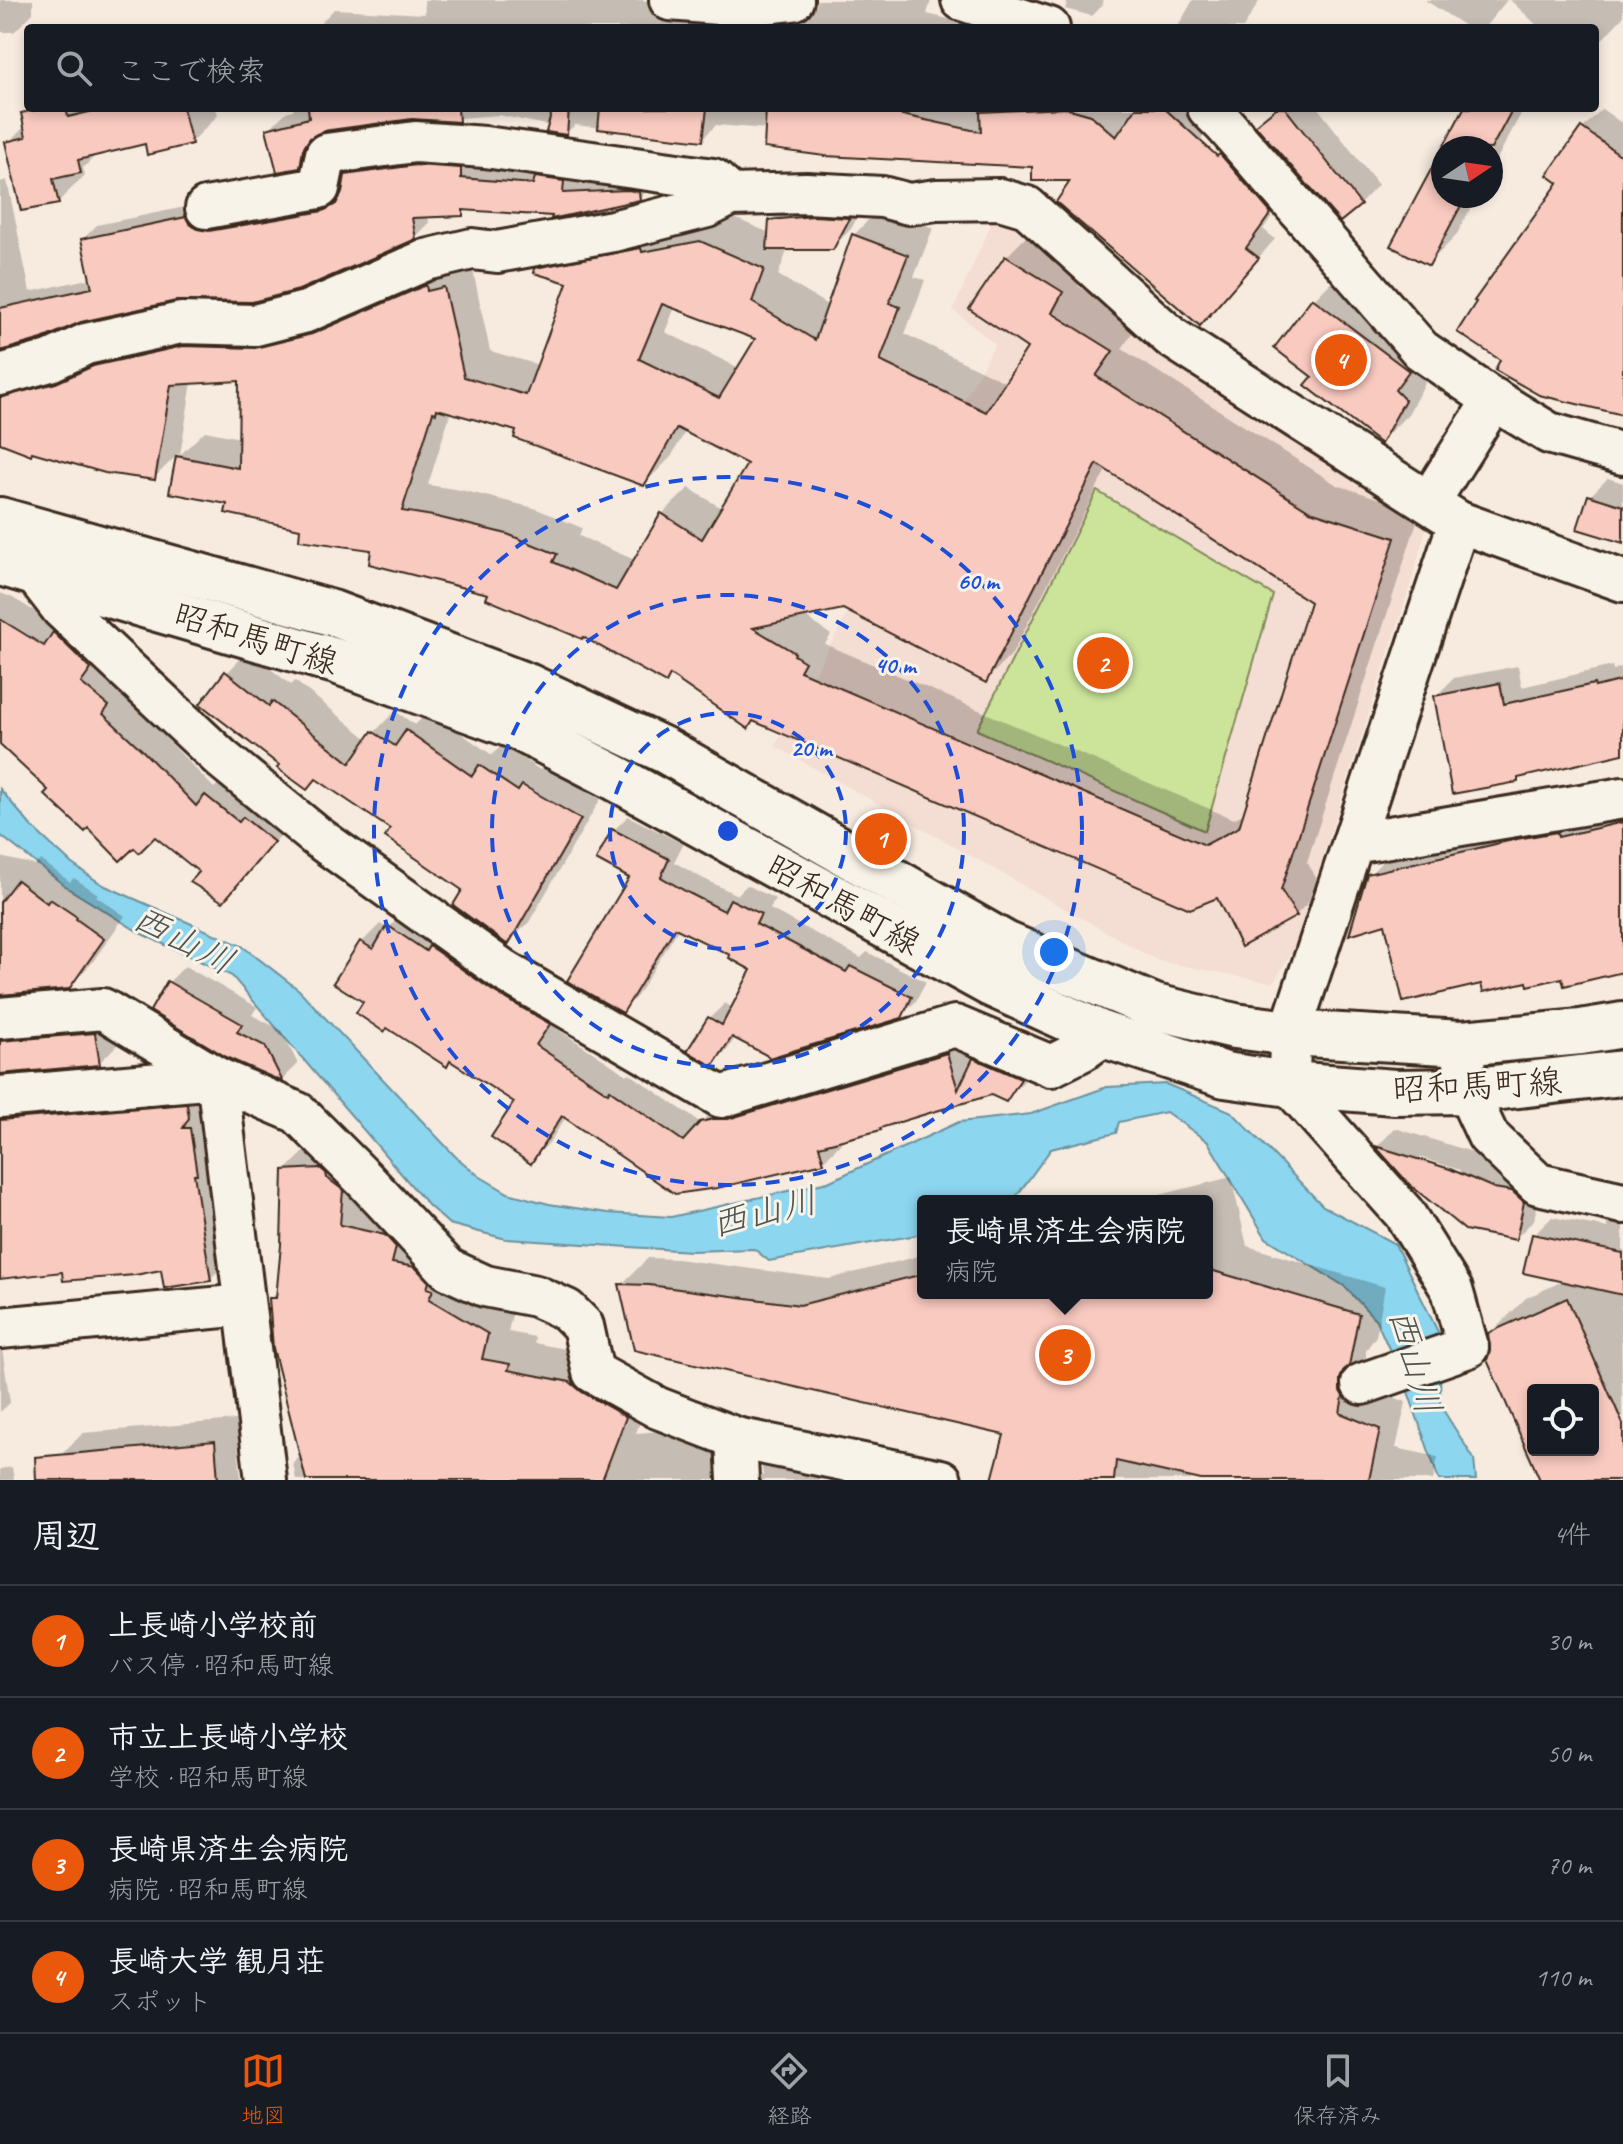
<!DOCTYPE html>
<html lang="ja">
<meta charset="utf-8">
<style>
:root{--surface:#171b24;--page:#20242c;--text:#f1f3f6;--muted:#9ea1a6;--line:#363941;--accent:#ea580c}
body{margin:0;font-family:Caveat,"Klee One",sans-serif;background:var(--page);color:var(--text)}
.controls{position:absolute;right:24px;bottom:24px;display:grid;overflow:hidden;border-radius:8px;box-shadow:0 4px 12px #0003}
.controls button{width:72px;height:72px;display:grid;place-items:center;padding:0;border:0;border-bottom:2px solid var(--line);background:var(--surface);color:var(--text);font:40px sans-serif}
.compass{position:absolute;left:1431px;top:136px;width:72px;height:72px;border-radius:50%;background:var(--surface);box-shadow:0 4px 12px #0003;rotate:77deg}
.you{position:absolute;left:1054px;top:952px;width:28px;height:28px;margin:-20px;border:6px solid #fff;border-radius:50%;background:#1a73e8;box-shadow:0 0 0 12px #1a73e833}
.badge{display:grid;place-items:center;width:52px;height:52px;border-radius:50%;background:var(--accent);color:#fff;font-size:26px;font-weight:700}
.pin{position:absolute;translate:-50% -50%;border:4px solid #fff;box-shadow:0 2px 8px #0006}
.popup{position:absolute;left:917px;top:1195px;width:296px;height:104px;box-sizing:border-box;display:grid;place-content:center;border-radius:8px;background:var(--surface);filter:drop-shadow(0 2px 6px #0005);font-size:26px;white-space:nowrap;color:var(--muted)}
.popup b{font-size:30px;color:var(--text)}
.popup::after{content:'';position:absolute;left:50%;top:100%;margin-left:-16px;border:16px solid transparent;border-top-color:var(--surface)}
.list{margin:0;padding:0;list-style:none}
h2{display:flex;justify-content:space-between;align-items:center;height:104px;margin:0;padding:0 32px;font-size:34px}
h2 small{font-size:26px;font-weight:400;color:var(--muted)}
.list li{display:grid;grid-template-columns:52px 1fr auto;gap:24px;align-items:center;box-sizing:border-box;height:112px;padding:0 32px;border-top:2px solid var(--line)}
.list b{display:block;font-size:30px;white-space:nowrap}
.list p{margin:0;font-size:26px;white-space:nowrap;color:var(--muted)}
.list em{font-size:26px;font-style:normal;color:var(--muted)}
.icon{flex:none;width:44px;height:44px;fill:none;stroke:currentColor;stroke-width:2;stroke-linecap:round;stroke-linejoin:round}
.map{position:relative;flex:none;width:1623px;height:1480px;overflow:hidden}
.search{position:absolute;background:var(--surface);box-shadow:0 4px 12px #0003;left:24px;right:24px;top:24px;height:88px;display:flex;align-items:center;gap:20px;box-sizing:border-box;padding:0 28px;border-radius:8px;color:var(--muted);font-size:30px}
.sheet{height:552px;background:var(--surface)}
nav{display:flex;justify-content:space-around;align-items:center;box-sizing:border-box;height:112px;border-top:2px solid var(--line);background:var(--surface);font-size:22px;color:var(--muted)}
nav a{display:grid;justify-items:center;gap:4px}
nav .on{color:var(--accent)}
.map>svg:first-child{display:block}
.built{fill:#f4ddd2}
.green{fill:#cbe49a;stroke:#83875c;stroke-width:2}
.water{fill:#8dd6ef;stroke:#6c919b;stroke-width:2}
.shadow{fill:#0003;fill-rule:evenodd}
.building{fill:#f9cac0;stroke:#3b2a1e;stroke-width:2;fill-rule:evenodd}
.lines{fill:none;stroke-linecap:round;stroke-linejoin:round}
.minor-casing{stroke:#3b2a1e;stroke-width:46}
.secondary-casing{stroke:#3b2a1e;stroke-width:50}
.minor{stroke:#f7f3e8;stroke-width:40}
.secondary{stroke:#f7f3e8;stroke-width:44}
.ring{fill:none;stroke:#1d4ed8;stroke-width:4;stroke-dasharray:14 10}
.labels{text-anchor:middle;stroke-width:6;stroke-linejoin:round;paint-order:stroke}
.street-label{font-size:34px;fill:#3b2a1e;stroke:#f7f3e8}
.water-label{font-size:36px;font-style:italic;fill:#505552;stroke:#f7f3e8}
.centre{fill:#1d4ed8;stroke:#f7f3e8;stroke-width:4}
.ring-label{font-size:24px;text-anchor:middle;font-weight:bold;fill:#1d4ed8;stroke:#f7f3e8;stroke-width:6;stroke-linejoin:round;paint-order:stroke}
</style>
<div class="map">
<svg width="1623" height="1480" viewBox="0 0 1623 1480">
<rect width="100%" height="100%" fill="#f7ebe0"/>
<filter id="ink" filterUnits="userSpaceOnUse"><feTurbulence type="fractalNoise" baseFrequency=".0125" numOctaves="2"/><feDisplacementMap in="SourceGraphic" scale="16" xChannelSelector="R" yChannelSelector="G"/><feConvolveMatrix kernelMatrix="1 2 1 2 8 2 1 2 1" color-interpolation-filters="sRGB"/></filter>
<g filter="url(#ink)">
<polygon class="built" points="996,213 1042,239 1428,521 1412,580 1292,952 1273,983 1158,961 775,746 995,344 953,310"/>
<polygon class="green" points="1097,491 1273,595 1205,831 977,730"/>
<polygon class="water" points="0,789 32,827 72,864 103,885 242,946 299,990 455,1156 479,1176 508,1193 549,1204 608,1213 671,1217 828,1182 959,1122 1031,1114 1107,1087 1166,1084 1232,1112 1323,1206 1395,1244 1441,1338 1440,1405 1474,1459 1476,1480 1439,1480 1406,1386 1376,1320 1344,1286 1266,1238 1208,1142 1166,1112 1119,1122 1116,1133 1051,1149 1013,1201 923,1201 923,1234 769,1261 754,1249 691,1251 506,1239 449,1224 428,1205 232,976 142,934 69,889 0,835"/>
<g class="shadow">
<polygon points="0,0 33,0 33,13 14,32 0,32"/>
<polygon points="424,0 643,0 667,6 759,12 756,28 316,28 334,9 425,14"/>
<polygon points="817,0 931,0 927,14 987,28 800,28 799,23 816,6"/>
<polygon points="1068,0 1104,0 1101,7 1092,16 1065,9"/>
<polygon points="1193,0 1260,0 1243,28 1177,28"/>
<polygon points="1425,0 1507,0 1484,28 1468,28"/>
<polygon points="1510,0 1623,0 1623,17 1595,47 1595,28 1540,28"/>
<polygon points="29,108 216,108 218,115 191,143 146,142 98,153 83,168 85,175 58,202 8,143 26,125 23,114"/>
<polygon points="294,108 1212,108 1214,111 1181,185 1239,138 1288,194 1263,229 1275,239 1217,305 1074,178 1034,165 767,129 716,125 702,139 575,125 566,133 550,126 499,115 460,118 458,120 416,117 321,130 317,148 299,166 268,130 286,112 293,110"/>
<polygon points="1275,108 1318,108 1378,185 1360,204 1340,219 1258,125"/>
<polygon points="1466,108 1524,108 1491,170 1491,148"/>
<polygon points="1602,109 1623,124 1623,413 1560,182 1550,175 1583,128"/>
<polygon points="1443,151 1443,196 1477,196 1456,236 1428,264"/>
<polygon points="431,152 653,184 639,199 468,208 462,214 428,215 429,223 415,238 176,299 80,320 0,348 0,182 7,180 30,292 92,278 83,239 97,225 200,204 225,217 339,197 342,195 347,176 362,161"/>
<path d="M866,201L851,229L832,248H788L778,275L829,306L854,235L880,208L933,228L914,277L925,280L905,334L1007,383L1029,348L1006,257L1033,230L1088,264L1078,286L1138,323L1122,349L1337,485L1420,512L1307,862L1322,888L1296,915L1218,896L672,673L665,680L583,635L490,593L373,548L303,528L229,503L172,492L179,453L154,478L0,441V386L471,261L490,351L539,365L569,282L537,270L564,242L727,215L770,233L771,221L790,202ZM675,307L758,338L739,368L665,332ZM241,379L240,438L205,431L180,455L192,382ZM451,411L519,430L644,484L671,457L686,430L750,463L723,509L689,488L662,514L635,560L579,536L582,528L534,508L461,490L428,485ZM1107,468L1313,601L1245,813L1233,819L825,644L831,635L803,615L843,607L985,681L1012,654Z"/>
<polygon points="1341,272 1431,372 1408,414 1381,441 1315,376 1314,300"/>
<polygon points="1608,478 1623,483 1623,541 1590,496"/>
<polygon points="0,593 11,597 61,627 126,687 120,694 160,732 214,788 225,778 291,823 242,881 223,900 201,872 155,834 51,790 0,724"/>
<polygon points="248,651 291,685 295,681 368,739 395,711 415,725 429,711 492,755 502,745 540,770 545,765 601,798 529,922 508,943 464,889 393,828 317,778 282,765 227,673"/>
<polygon points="1518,666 1522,687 1612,666 1613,670 1623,667 1623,751 1523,775 1517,781 1436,696 1454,678"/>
<polygon points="1623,812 1623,971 1529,980 1483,982 1386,921 1369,875 1386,858"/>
<polygon points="628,816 683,844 674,862 702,878 737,895 747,885 775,899 770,909 861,958 867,952 926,982 916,1001 901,1016 735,1037 728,1049 713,1064 690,1050 710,1018 725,1003 734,1009 754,969 733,954 679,928 637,996 622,1011 631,877 614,830"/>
<polygon points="0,857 35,865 41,860 70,882 74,878 98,894 96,896 125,916 91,964 68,987 0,993"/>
<polygon points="407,908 567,1005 553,1026 627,1075 629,1073 701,1123 720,1104 965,1035 973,1062 993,1041 1038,1060 1024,1081 1005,1100 991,1093 840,1139 841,1143 823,1162 716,1186 566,1117 549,1143 531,1161 517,1102 366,1002 362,942 380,924 388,929"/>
<polygon points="185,966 257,1007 252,1015 281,1030 298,1064 283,1079 228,1056 153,1010 169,982"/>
<polygon points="0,1001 117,1012 121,1041 99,1063 0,1072"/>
<polygon points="0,1081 208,1083 232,1257 210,1279 162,1267 64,1270 0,1277"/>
<path d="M1395,1128L1469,1151L1541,1183L1534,1220L1516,1238L1411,1183L1378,1146ZM1419,1157L1460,1170L1459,1174L1425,1164Z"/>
<polygon points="312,1144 514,1306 508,1332 535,1337 534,1343 597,1355 652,1389 636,1433 715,1427 754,1473 763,1476 762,1467 789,1440 913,1480 296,1480 293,1463 302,1454 271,1299 279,1291 285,1171"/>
<polygon points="1231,1177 1247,1246 1385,1287 1376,1336 1366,1350 1366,1386 1406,1402 1396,1448 1438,1457 1433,1480 1210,1480 1192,1476 1191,1480 995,1480 1007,1433 621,1285 648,1258 677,1259 829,1279 923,1255 923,1293 1207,1293 1207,1201 1136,1201"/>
<path d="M1623,1207V1306H1621L1623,1480H1542L1493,1352L1490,1334L1526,1298L1565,1280L1534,1235L1552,1217L1608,1228L1606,1223ZM1533,1390H1593V1450H1533Z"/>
<polygon points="2,1348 10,1403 0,1412 0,1349"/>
<polygon points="236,1420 241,1480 63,1480 60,1456 83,1433"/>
<polygon points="12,1467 14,1480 0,1480 0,1469"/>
</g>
<g class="building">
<polygon points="44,108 66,108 68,117 106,108 183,108 192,144 147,155 145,144 78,160 81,173 53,179 59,204 21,211 5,142 26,137 21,113"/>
<polygon points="308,108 458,108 459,122 412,119 323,131 310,138 303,149 300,168 277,172 266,129 309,118"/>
<polygon points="553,108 569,108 567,135 546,132"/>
<polygon points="600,108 707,108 703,141 598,129"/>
<polygon points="766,108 870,108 981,132 980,112 1066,108 1091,115 1116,137 1136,108 1164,108 1217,156 1220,154 1271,213 1246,248 1259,258 1200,326 1056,202 1070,181 1032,181 1032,167 825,156 764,148"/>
<polygon points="1276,108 1285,108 1361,205 1340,222 1255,125"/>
<polygon points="1464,108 1513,108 1491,149 1443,148 1443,196 1466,196 1429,266 1390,246"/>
<polygon points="1581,127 1623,157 1623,415 1539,395 1495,370 1500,360 1457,332 1476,302 1474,301 1558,183 1547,175"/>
<polygon points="416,165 461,168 461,178 533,184 535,177 564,181 563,193 628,190 639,192 640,200 551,219 552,216 463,210 463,216 412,218 416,239 299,290 252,302 176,301 81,322 42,339 0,351 0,308 92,288 81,239 186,217 189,223 197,229 209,231 323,211 336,204 342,193 345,175"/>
<polygon points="813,216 850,218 833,250 767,250 769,220"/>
<path d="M852,234L908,255L889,303L900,307L880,361L986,412L1027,348L969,309L1005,256L1063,292L1052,313L1113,351L1096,376L1310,511L1395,538L1281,890L1297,916L1241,947L1217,898L1190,909L753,721L748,729L670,675L666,683L583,637L582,639L486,599L488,594L369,564L371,550L299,540L300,529L225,513L227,504L169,493L176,456L238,468L239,381L171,385L155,480L105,473L32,452L31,455L0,443V397L56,383L93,366L183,346L255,348L312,334L426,285L427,291L444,287L464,377L526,395L567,283L534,273L535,268L641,248L642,252L700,241L764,269L752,302L815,340ZM662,304L755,339L719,398L639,359ZM437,409L516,431L514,438L644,486L677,428L747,464L702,539L661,513L616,590L553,562L557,554L507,534L433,516L402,511L433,412L436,413ZM1097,464L1310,602L1239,827L1205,845L800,671L805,662L794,655L795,653L753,628L843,609L986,683Z"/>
<polygon points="1312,298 1409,371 1395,390 1405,400 1381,444 1305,385 1312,377 1274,348"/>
<polygon points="1588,495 1623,506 1623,543 1577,529"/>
<polygon points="0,619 44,646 53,632 91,669 81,683 109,706 103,714 142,750 196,806 205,795 239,822 243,817 274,842 223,902 190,882 199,872 155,837 139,853 134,848 120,861 88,828 85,832 44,794 48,790 0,745"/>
<polygon points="225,671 269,706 272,701 350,763 372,731 395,746 406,730 472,776 479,765 518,791 522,785 581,819 508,945 453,905 462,890 385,837 390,829 316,779 307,790 277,768 279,765 200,704"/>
<polygon points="1623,680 1623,754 1518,778 1518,782 1452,794 1434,696 1500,683 1504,704 1594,684 1595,687"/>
<polygon points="1623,822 1623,972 1564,986 1562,978 1528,986 1527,982 1483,992 1481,984 1403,1002 1385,924 1349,935 1367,874 1517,839 1557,832 1558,837"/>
<polygon points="612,829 669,859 661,877 687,892 724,911 730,899 761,914 756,924 846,972 850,966 912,997 902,1018 769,1058 768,1056 732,1037 713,1066 687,1051 708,1017 722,1025 751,970 729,958 730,955 675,928 623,1013 567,981 629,878 596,860"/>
<polygon points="17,880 47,903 50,899 77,917 76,919 104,939 69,989 0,995 0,902"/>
<polygon points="387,925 426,951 429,946 493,991 550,1024 536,1045 608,1093 610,1090 683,1141 700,1122 714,1119 728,1119 947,1053 958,1090 973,1058 1021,1079 1006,1102 991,1095 926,1114 880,1128 881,1130 819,1146 824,1163 717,1188 675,1194 562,1116 531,1164 491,1137 514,1102 450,1061 447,1067 387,1028 384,1032 356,1013 363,1002 333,983 360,941 373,949"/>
<polygon points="167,981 242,1024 237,1032 265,1046 283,1082 228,1058 150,1011"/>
<polygon points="95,1033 100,1065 0,1074 0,1041"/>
<polygon points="187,1104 189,1118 183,1128 190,1128 197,1174 194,1174 211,1281 164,1288 161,1270 135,1275 63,1281 62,1272 0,1279 0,1120"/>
<polygon points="1375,1146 1450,1169 1494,1188 1512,1191 1524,1202 1516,1240 1465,1230 1409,1184"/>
<polygon points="320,1168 326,1173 327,1178 343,1190 340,1225 385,1235 396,1247 392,1263 415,1267 429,1282 427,1288 433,1290 429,1299 488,1334 482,1359 510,1364 508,1370 570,1382 582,1392 626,1417 602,1480 306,1480 273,1348 269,1298 276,1298 281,1245 283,1170"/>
<polygon points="1532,1234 1623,1253 1623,1295 1523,1273"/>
<polygon points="1207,1269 1359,1314 1349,1366 1344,1370 1340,1379 1340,1391 1343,1396 1340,1413 1380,1429 1369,1480 1201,1480 1116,1461 1114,1480 992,1480 1004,1435 634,1350 619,1284 649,1285 800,1305 923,1274 923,1293 1207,1293"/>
<path d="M1567,1298L1623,1424V1480H1540L1487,1360L1490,1351L1488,1333ZM1533,1390H1593V1450H1533Z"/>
<polygon points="215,1441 218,1480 36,1480 35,1457"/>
</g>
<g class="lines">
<defs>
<g id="minor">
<polyline points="670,0 741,6 793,0"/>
<polyline points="962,0 1049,28"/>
<polyline points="1208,108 1224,124 1421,350 1488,396 1549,433 1623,454"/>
<polyline points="206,208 319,188 326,154 415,142 485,147 713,179 731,195"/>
<polyline points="0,375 50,361 86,344 181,323 255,325 306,312 426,260 472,249 497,252 613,231 707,207 731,195 806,193 882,197 909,204 936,200 1000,199 1027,207 1171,337 1459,522 1623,581"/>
<polyline points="1429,502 1494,399"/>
<polyline points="24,560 62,609 222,759 316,836 506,972 721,1097 955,1026 1051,1066 1083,1050 1104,1035"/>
<polyline points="1353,843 1623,798"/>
<polyline points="0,1018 103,1009 217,1078 298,1113 364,1179 448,1269 485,1286 536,1296 567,1310 583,1326 593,1372 658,1408 736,1438 941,1480"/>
<polyline points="1462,1043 1467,1091 1488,1136 1538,1184 1623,1203"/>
<polyline points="217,1078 266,1480"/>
<polyline points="0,1097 217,1078"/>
<polyline points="0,1328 244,1305"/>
<polyline points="1362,1384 1468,1347 1452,1290 1404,1213 1289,1084 1290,1033 1459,522"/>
<polyline points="736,1438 738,1480"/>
</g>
<g id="secondary">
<polyline points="0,520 332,613 527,686 664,750 1005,944 1155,1007 1235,1026 1290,1033 1462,1043 1581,1032 1623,1025"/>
<polyline points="0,563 339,662 517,727 612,776 991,984 1104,1035 1225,1075 1289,1084 1395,1092 1467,1091 1623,1073"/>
</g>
</defs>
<use href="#minor" class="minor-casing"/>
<use href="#secondary" class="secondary-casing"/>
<use href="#minor" class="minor"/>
<use href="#secondary" class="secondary"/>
</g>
</g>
<g class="ring">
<circle cx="728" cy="831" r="118"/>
<circle cx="728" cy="831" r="236"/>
<circle cx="728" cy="831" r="354"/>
</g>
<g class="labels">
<g class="street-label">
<text transform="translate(256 638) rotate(17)" y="12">昭和馬町線</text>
<text transform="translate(844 904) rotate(29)" y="12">昭和馬町線</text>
<text transform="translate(1477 1085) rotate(-3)" y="12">昭和馬町線</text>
</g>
<g class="water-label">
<text transform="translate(184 939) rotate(27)" y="13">西山川</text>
<text transform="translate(764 1211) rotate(-14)" y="13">西山川</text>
<text transform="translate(1416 1361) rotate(74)" y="13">西山川</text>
</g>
</g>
<circle cx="728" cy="831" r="12" class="centre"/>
<g class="ring-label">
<text x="978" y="589">60 m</text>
<text x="895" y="673">40 m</text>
<text x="811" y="756">20 m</text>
</g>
</svg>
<div class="controls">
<button><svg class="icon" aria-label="locate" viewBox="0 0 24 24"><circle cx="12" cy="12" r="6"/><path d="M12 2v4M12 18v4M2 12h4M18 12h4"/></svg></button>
</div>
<svg class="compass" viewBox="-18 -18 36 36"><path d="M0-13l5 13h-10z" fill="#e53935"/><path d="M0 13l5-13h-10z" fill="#9ea1a6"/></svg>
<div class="you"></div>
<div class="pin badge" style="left:881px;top:839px">1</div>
<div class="pin badge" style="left:1103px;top:663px">2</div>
<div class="pin badge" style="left:1065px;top:1355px">3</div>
<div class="popup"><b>長崎県済生会病院</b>病院</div>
<div class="pin badge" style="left:1341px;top:360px">4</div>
<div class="search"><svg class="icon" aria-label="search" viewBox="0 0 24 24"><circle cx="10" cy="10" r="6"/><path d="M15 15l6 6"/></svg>ここで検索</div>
</div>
<section class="sheet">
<h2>周辺<small>4件</small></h2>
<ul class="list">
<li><span class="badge">1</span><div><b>上長崎小学校前</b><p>バス停 · 昭和馬町線</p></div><em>30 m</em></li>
<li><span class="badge">2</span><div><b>市立上長崎小学校</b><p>学校 · 昭和馬町線</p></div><em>50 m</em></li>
<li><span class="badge">3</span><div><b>長崎県済生会病院</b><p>病院 · 昭和馬町線</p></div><em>70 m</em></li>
<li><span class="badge">4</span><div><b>長崎大学 観月荘</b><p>スポット</p></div><em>110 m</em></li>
</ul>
</section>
<nav>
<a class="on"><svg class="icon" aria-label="map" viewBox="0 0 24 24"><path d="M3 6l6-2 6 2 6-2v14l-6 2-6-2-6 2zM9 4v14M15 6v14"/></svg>地図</a>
<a><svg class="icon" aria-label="directions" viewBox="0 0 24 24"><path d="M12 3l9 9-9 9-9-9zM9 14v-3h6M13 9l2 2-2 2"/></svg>経路</a>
<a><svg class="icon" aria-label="saved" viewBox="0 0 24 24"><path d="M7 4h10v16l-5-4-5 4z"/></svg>保存済み</a>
</nav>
